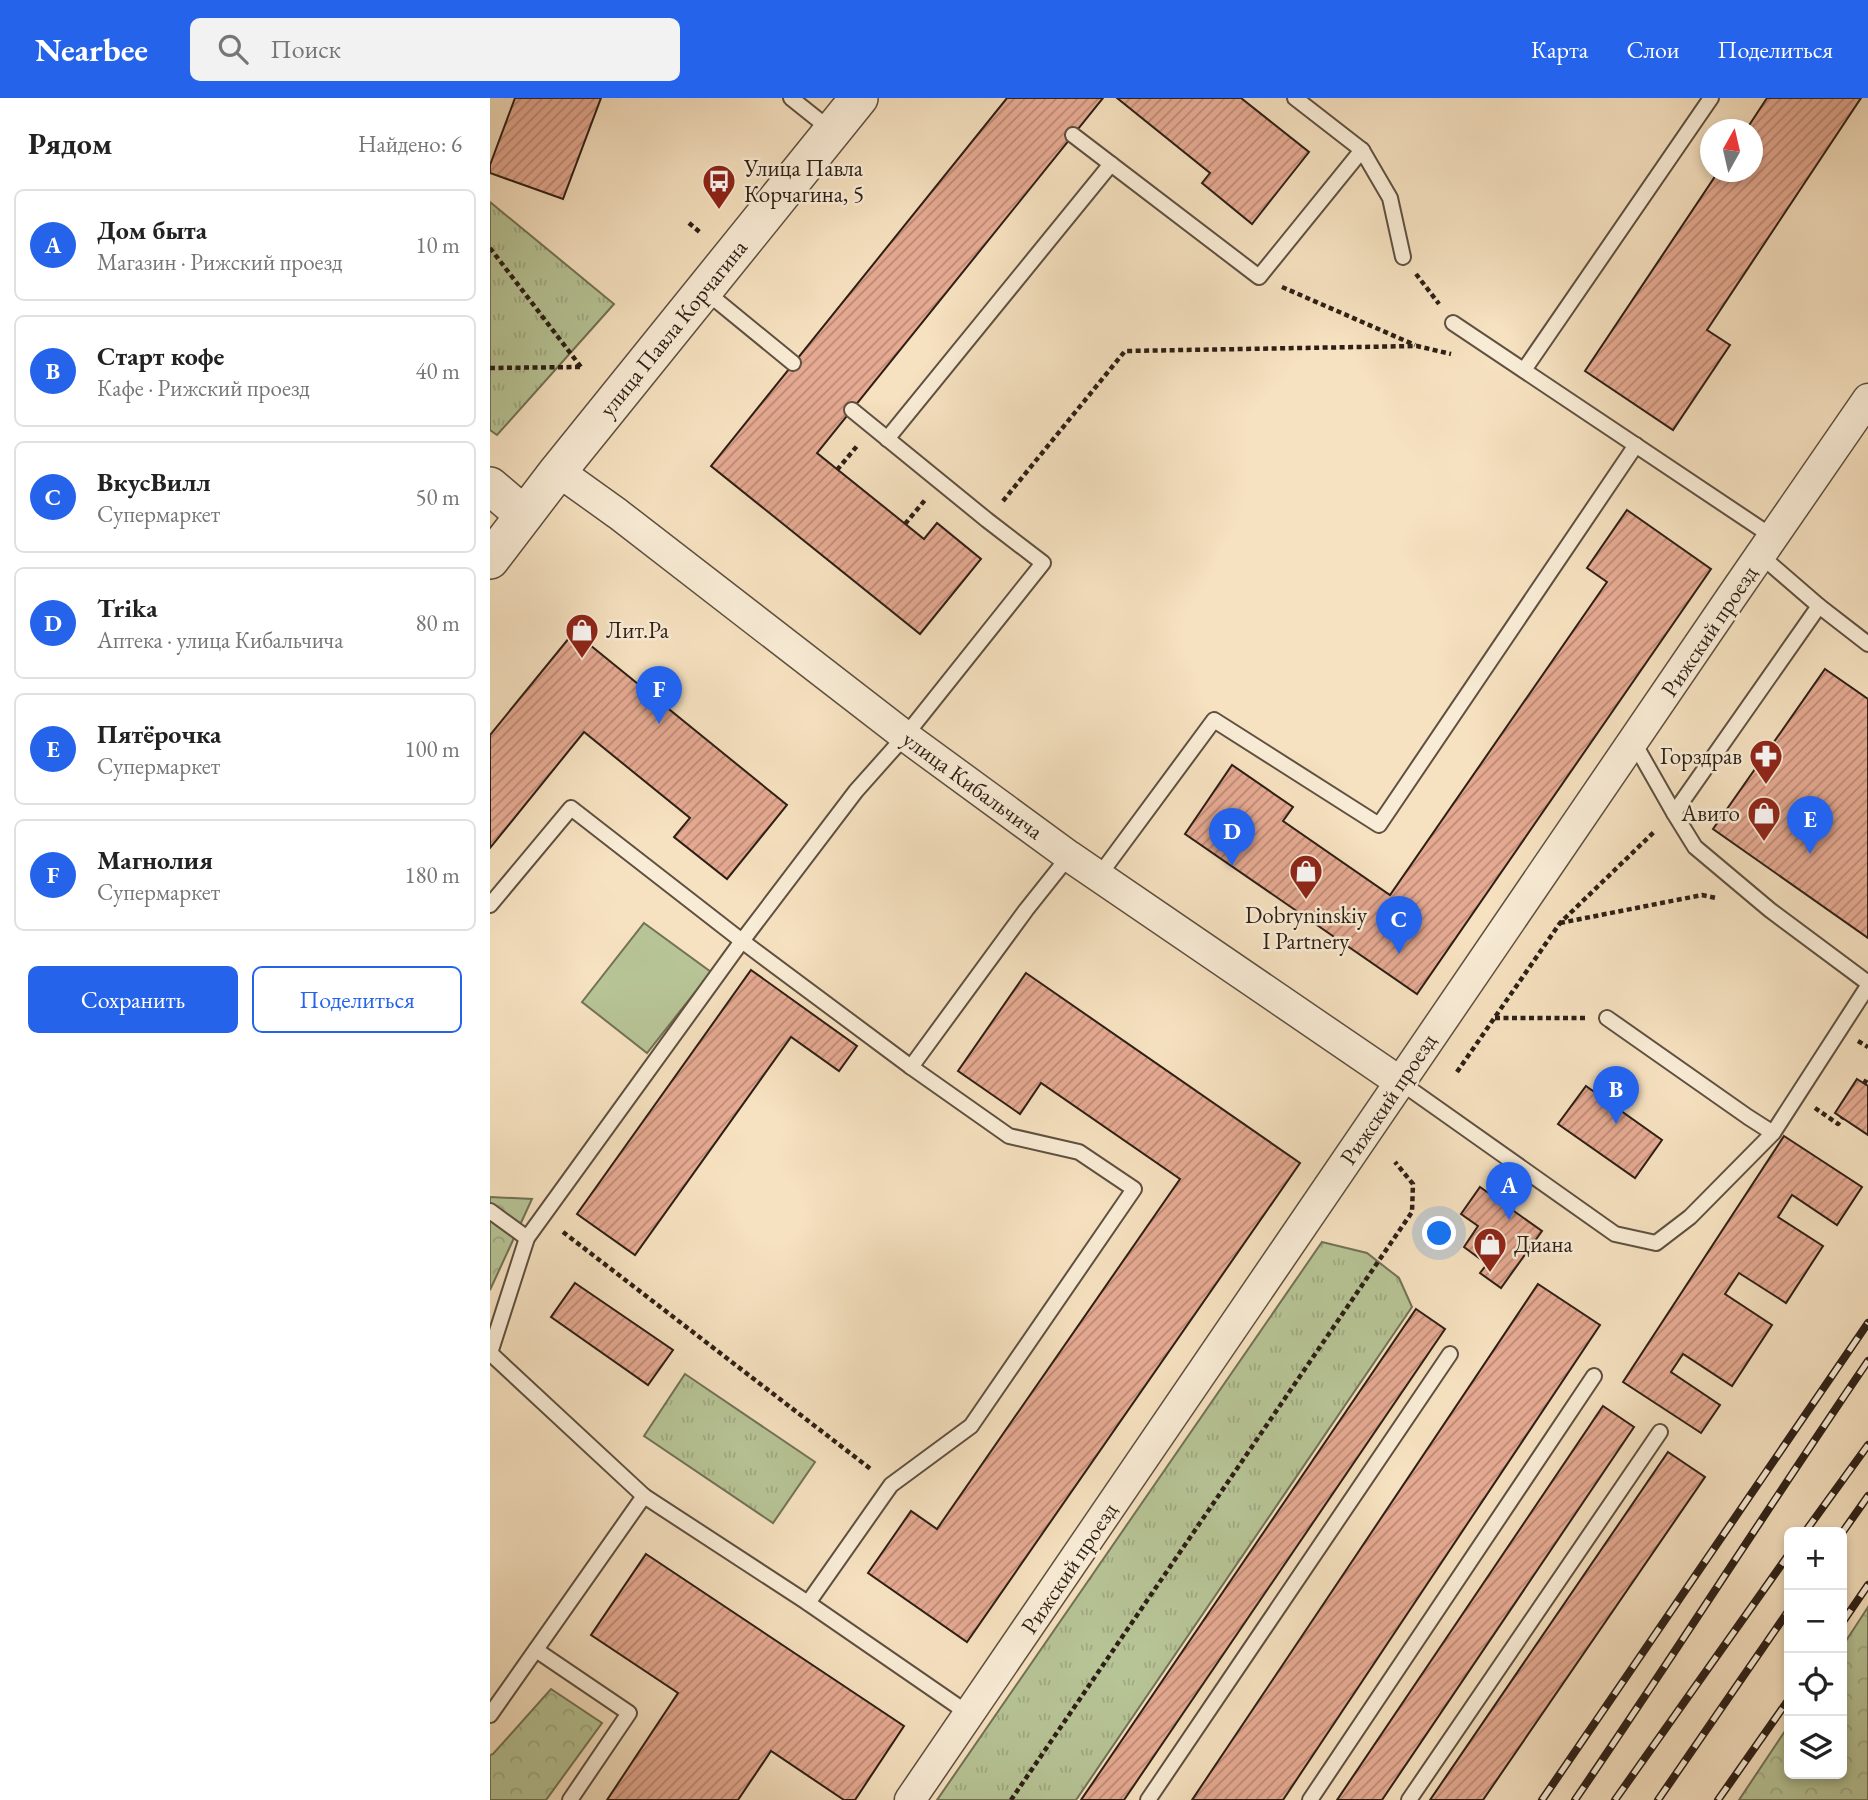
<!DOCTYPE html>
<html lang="ru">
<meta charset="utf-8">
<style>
:root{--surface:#fff;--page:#f2f2f2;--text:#222;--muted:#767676;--line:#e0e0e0;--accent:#2563eb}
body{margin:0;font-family:"EB Garamond",serif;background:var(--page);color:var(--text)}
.controls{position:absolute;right:21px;bottom:21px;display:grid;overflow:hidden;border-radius:10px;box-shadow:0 4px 10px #0003}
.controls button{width:63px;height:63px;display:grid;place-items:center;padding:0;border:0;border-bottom:2px solid var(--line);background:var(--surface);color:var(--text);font:35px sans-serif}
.compass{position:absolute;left:1210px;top:21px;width:63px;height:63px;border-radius:50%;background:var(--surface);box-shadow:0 4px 10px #0003;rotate:8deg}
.you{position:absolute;left:950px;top:1136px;width:24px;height:24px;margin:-18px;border:5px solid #fff;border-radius:50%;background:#1a73e8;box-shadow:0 0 0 10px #1a73e833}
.badge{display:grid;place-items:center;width:46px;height:46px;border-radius:50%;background:var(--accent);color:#fff;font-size:23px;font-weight:700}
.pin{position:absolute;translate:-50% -58px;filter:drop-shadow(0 2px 4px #0008)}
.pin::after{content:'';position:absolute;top:37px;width:24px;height:21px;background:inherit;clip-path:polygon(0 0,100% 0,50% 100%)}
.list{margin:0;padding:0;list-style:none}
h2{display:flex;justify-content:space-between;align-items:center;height:91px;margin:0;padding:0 28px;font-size:30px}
h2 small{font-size:23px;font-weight:400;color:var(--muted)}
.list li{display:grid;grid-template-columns:46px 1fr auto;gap:21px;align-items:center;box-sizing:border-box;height:112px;margin:0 14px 14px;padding:0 14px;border:2px solid var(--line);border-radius:10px}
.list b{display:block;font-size:26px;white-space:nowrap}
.list p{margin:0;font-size:23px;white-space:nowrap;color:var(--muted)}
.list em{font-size:23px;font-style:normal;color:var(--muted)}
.actions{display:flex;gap:14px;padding:21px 28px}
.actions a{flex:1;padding:16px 0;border:2px solid var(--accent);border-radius:10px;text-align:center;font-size:24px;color:var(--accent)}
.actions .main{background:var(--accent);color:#fff}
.icon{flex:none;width:38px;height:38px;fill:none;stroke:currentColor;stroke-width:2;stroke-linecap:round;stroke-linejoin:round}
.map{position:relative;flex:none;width:1378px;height:1702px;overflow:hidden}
header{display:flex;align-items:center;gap:42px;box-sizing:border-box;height:98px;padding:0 35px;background:var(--accent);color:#fff}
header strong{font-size:33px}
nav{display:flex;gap:38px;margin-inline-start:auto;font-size:24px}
.search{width:490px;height:63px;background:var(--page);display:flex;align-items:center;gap:18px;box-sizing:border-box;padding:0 24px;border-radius:10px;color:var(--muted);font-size:26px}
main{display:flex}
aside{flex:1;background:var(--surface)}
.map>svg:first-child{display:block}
.grass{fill:url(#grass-tufts);stroke:#727256;stroke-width:2}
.forest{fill:url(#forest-crowns);stroke:#727256;stroke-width:2}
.garden{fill:#b7c496;stroke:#727256;stroke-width:2}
.building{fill:url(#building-hatch);stroke:#2d1f16;stroke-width:2}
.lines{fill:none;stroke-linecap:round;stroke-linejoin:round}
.service-casing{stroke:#5f5040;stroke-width:18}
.minor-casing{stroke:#5f5040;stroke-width:33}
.tertiary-casing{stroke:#5f5040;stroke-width:40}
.path{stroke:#2d1f16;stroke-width:4.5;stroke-dasharray:5 3.5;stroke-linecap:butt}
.service{stroke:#f9ecd6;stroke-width:14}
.minor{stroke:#f9ecd6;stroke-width:30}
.tertiary{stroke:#f9ecd6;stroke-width:37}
.rail-casing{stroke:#2d1f16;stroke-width:8}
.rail{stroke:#f9ecd6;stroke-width:5;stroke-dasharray:16;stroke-linecap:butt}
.labels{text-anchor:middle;stroke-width:5;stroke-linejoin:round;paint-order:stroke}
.poi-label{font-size:23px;fill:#2d1f16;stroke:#f9ecd6;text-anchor:start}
.street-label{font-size:23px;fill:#2d1f16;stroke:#f9ecd6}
</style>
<header>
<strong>Nearbee</strong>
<div class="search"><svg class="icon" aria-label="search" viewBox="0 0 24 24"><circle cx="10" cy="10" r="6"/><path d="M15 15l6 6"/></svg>Поиск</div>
<nav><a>Карта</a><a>Слои</a><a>Поделиться</a></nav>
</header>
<main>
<aside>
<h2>Рядом<small>Найдено: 6</small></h2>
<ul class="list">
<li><span class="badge">A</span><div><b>Дом быта</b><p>Магазин · Рижский проезд</p></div><em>10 m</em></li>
<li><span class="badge">B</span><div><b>Старт кофе</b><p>Кафе · Рижский проезд</p></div><em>40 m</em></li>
<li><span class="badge">C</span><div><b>ВкусВилл</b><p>Супермаркет</p></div><em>50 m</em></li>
<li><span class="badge">D</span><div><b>Trika</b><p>Аптека · улица Кибальчича</p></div><em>80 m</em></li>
<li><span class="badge">E</span><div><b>Пятёрочка</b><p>Супермаркет</p></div><em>100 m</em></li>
<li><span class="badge">F</span><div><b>Магнолия</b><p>Супермаркет</p></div><em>180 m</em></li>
</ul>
<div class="actions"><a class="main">Сохранить</a><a>Поделиться</a></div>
</aside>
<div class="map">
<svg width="1378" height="1702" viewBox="0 0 1378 1702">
<defs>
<pattern id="grass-tufts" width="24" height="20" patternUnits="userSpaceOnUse" patternTransform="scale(1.75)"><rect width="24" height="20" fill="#b7c496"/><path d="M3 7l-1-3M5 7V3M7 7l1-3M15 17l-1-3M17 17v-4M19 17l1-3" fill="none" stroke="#9ea881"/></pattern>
<pattern id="forest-crowns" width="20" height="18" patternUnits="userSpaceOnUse" patternTransform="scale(1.75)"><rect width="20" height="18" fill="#b7c496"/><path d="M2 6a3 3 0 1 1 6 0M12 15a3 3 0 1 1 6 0" fill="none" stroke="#9ea881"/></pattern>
<pattern id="building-hatch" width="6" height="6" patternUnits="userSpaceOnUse" patternTransform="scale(1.75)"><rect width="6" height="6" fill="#e6aa92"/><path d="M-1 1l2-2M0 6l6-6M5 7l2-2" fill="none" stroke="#bb8a76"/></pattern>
</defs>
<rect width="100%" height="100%" fill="#f6e1c0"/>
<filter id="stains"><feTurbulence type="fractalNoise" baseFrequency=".00286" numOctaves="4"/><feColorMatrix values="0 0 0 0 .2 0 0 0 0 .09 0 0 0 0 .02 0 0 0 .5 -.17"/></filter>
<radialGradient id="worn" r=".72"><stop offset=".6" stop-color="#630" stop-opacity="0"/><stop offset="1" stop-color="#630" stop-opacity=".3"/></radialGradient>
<g class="grass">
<polygon points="0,104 124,206 7,337 0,332"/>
<polygon points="832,1144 877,1155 909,1180 922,1209 586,1702 447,1702"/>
<polygon points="195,1276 325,1364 283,1425 154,1338"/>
</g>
<g class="forest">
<polygon points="0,1099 42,1101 0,1192"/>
<polygon points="1378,1509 1378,1702 1249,1702 1299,1627 1299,1676 1352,1676 1352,1549"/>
<polygon points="61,1591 112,1625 56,1702 0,1702 0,1657 3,1656"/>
</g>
<polygon class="garden" points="154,825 221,874 157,955 92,904"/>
<g class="building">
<polygon points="25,0 111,0 73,101 0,75 0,67"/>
<polygon points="517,0 613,0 327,355 434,441 447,425 491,461 430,536 221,368"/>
<polygon points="627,0 751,0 819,54 762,126 712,85 720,75"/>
<polygon points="1277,0 1371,0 1217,232 1240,247 1183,332 1095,273 1228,74 1262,74 1262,32 1256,32"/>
<polygon points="1137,412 1221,471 927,896 695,736 742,667 803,709 793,723 900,797 1117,484 1097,470"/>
<polygon points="84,534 297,707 237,781 184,739 200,720 94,634 0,750 0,637"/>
<polygon points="1335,571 1378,601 1378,840 1223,731"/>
<polygon points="261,872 367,948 349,973 301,939 145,1157 87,1116"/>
<polygon points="536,875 810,1065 477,1544 378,1475 421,1413 447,1431 690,1081 551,985 530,1016 468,973"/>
<polygon points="1367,981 1378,988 1378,1037 1345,1015"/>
<polygon points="1096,988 1172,1042 1145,1080 1068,1026"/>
<polygon points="1294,1038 1372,1089 1347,1127 1302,1097 1288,1119 1333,1148 1296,1205 1249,1175 1235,1196 1282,1227 1242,1288 1193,1256 1181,1274 1230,1307 1211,1335 1133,1284"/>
<polygon points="990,1089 1052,1133 1011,1190 990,1175 997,1166 974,1149 988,1128 971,1116"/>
<polygon points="85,1185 183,1252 158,1287 61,1219"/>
<polygon points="1048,1186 1110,1227 793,1702 702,1702"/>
<polygon points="926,1211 955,1231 634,1702 591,1702"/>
<polygon points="1113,1308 1144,1329 892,1702 847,1702"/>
<polygon points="1178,1354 1215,1379 993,1702 940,1702"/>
<polygon points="156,1456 414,1628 365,1702 354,1702 281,1653 248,1702 117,1702 188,1595 101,1537"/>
</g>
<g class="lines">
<defs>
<g id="service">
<polyline points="301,0 341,32"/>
<polyline points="583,37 769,179 872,52 805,0"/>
<polyline points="872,52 900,100 913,159"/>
<polyline points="215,193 303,265"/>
<polyline points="963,225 1283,439"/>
<polyline points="1034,272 1221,0"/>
<polyline points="397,341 621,66"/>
<polyline points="1270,457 1329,508 1378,546"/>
<polyline points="1143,643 1184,715 1205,749 1280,812 1378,885"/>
<polyline points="1184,715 1329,508"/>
<polyline points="608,779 724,622 889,727 1146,347"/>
<polyline points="0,807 81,710 252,843 421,969 519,1038 589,1054 644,1091 481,1328 401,1387 318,1505"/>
<polyline points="1117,920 1258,1019 1283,1035"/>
<polyline points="421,969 536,812 579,758"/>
<polyline points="910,984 1125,1136 1166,1145 1200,1119 1283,1035 1378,888"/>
<polyline points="0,1113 37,1140"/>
<polyline points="154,1398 0,1255 37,1140 252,843 366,693 415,638 553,465 497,422 362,312"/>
<polyline points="46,1552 139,1615 80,1702"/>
<polyline points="0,1617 154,1398 318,1505 479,1616"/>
<polyline points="658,1702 960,1256"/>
<polyline points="820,1702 1104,1278"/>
<polyline points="919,1702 1170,1334"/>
</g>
<g id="minor">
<polyline points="68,373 128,416 415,638 579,758 910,984"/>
<path d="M420,1702C740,1235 1056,766 1378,301"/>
</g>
<g id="tertiary">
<polyline points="0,388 34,417"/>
<polyline points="0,462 68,373 369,0"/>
</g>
</defs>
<use href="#service" class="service-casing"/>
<use href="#minor" class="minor-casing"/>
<use href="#tertiary" class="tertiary-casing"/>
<g class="path">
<polyline points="233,80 246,91"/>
<polyline points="199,125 212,136"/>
<polyline points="0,150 91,269"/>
<polyline points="926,176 949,206"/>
<polyline points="792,189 925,247"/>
<polyline points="0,270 90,269"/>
<polyline points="347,372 367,348"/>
<polyline points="513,403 635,253 927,248 961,256"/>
<polyline points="415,426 435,402"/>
<polyline points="1070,825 1212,797 1226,800"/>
<polyline points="1005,920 1096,920"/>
<polyline points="1368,943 1378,949"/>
<polyline points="967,974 1070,825 1165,733"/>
<polyline points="1374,986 1378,979"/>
<polyline points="1325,1010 1348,1026 1352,1020"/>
<polyline points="73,1134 382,1372"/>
<polyline points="521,1702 922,1114 923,1086 905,1064"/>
</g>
<use href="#service" class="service"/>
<use href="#minor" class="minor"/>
<use href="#tertiary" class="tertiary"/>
<defs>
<g id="rail">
<polyline points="1315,1434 1378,1347"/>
<polyline points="1352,1435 1378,1398"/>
<polyline points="1352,1525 1378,1487"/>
<polyline points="1052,1702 1378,1225"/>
<path d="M1085,1702C1184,1557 1279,1408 1378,1263"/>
<polyline points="1125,1702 1299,1456"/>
<polyline points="1168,1702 1299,1512"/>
<polyline points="1228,1702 1299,1601"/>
</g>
</defs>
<use href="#rail" class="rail-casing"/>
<use href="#rail" class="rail"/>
</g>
<defs>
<symbol id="bus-pin" viewBox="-11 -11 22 30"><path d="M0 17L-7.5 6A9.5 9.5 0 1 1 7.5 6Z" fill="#8f2418" stroke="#f9ecd6"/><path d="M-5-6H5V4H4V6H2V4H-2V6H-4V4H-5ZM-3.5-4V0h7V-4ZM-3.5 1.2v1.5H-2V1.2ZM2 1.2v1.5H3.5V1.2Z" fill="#fff"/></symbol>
<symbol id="shop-pin" viewBox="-11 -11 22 30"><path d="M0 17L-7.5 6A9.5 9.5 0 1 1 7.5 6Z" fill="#8f2418" stroke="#f9ecd6"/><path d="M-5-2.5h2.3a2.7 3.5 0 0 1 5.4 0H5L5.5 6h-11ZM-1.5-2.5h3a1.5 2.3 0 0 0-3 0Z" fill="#fff"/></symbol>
<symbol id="pharmacy-pin" viewBox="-11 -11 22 30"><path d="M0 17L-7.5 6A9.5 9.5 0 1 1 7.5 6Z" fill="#8f2418" stroke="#f9ecd6"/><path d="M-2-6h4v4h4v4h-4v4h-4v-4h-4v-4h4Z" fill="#fff"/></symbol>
</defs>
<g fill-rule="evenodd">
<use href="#bus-pin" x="210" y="64" width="38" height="52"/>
<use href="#shop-pin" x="73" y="513" width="38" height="52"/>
<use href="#pharmacy-pin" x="1257" y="639" width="38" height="52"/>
<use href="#shop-pin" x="1255" y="696" width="38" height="52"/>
<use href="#shop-pin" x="797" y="754" width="38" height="52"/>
<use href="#shop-pin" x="981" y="1127" width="38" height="52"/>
</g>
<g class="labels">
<g class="poi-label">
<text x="254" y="78">Улица Павла<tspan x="254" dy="26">Корчагина, 5</tspan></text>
<text x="116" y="540">Лит.Ра</text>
<text x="1252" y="666" text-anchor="end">Горздрав</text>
<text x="1250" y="723" text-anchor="end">Авито</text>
<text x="816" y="825" text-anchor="middle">Dobryninskiy<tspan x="816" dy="26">I Partnery</tspan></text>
<text x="1024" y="1154">Диана</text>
</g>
<g class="street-label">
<text transform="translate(183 230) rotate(-51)" y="8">улица Павла Корчагина</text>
<text transform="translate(1219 533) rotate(-56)" y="8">Рижский проезд</text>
<text transform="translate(483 687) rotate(36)" y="8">улица Кибальчича</text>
<text transform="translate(898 1001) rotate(-56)" y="8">Рижский проезд</text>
<text transform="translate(579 1470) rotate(-56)" y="8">Рижский проезд</text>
</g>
</g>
<rect width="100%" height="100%" filter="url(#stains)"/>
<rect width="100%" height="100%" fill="url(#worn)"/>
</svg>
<div class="controls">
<button>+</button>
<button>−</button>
<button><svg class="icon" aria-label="locate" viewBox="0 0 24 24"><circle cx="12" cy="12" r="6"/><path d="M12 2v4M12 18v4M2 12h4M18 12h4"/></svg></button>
<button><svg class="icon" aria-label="layers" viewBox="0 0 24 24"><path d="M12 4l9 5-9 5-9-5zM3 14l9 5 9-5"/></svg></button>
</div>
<svg class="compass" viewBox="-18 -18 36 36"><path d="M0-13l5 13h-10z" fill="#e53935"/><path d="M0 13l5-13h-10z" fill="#767676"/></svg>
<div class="you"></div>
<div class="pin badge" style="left:1019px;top:1122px">A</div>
<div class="pin badge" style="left:1126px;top:1026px">B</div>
<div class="pin badge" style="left:909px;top:856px">C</div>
<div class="pin badge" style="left:742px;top:768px">D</div>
<div class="pin badge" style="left:1320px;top:756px">E</div>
<div class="pin badge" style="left:169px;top:626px">F</div>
</div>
</main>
